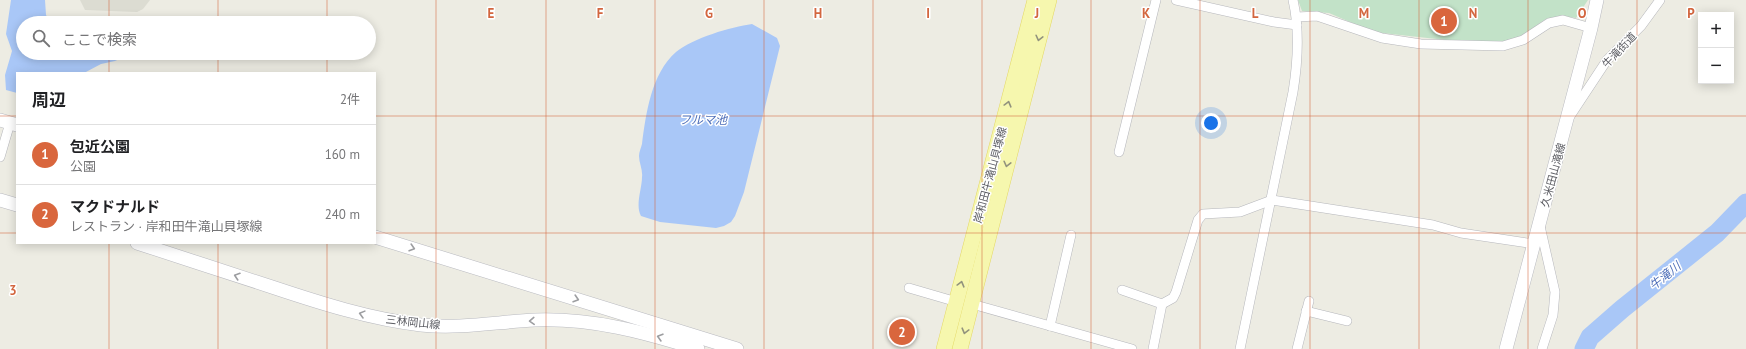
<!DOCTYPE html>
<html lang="ja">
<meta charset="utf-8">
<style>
:root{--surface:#fff;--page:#f6f6f6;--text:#202124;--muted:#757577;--line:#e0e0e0;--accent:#d9663d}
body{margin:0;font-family:"PT Sans","Noto Sans JP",sans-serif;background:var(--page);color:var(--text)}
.controls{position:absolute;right:12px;top:12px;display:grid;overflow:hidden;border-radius:0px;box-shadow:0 2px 10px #0003}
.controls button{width:36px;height:36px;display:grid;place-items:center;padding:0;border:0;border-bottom:1px solid var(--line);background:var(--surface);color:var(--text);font:20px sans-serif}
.you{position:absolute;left:1211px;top:123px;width:14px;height:14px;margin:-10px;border:3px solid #fff;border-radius:50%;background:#1a73e8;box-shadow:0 0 0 6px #1a73e833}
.badge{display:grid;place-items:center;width:26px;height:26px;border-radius:50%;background:var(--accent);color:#fff;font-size:13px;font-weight:700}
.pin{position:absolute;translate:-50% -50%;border:2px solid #fff;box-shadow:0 1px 4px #0006}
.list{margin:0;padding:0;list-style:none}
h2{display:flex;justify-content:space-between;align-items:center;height:52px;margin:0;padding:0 16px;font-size:17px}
h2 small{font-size:13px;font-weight:400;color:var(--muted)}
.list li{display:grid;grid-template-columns:26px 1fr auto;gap:12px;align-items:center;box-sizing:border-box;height:60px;padding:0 16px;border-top:1px solid var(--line)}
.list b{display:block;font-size:15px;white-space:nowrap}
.list p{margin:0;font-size:13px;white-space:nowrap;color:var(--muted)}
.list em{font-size:13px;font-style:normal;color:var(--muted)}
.icon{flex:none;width:22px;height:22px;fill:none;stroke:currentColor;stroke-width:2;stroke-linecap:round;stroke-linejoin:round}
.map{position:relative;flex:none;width:1746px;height:349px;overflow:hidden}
.search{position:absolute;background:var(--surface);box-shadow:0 2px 10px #0003;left:16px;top:16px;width:360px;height:44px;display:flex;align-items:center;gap:10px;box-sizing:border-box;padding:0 14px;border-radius:22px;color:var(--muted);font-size:15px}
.panel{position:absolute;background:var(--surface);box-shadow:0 2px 10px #0003;left:16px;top:72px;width:360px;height:172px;border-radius:0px}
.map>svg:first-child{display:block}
.education{fill:#dcdcd2}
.green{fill:#c2e2c8}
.water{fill:#a9c7f7}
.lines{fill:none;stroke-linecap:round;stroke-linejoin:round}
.river{stroke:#a9c7f7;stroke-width:19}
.street-casing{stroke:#b6b7bc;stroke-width:10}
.secondary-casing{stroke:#b9bac0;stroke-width:14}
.primary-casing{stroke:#e4d865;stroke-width:16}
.street{stroke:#fff;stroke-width:9}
.secondary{stroke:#fff;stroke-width:13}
.primary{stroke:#f6f7ae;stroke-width:15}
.oneway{stroke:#92937d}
.oneway2{stroke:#9d9ea1}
.grid{fill:none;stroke:#d3663f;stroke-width:1;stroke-opacity:0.55}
.labels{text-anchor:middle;stroke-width:3;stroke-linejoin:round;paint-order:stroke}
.street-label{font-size:11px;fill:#5c5d63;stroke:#fff}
.water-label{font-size:12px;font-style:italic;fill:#4e6eb8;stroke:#fff}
.grid-label{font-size:13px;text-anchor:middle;font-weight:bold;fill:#d3663f;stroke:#fff;stroke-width:3;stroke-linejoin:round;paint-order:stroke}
</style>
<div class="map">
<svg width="1746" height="349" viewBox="0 0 1746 349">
<rect width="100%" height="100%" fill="#edece3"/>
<polygon class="education" points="80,0 150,0 143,9 137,12 85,10"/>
<polygon class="green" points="1298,0 1588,0 1576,18 1562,16 1546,19 1520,37 1506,41 1455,41 1373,32 1329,13 1302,11"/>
<g class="water">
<polygon points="11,0 45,0 46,15 51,23 23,23 23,53 132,53 115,61 101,64 84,73 17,73 17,93 6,90 5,75 12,51 6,34"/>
<path d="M752,24L777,38L780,46L744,192L735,216L731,222L724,226L716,228L660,222L641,216C635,205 642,189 642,177C643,170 639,163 639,156C639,152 641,148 642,144C646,114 651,74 676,52C693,38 731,27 752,24Z"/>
</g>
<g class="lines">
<polyline class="river" points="1584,349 1590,337 1622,309 1717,233 1746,203"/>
<defs>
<g id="street">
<polyline points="1176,0 1274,22 1297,25"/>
<polyline points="1297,17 1317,16 1382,38 1421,44 1503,46 1523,40 1549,23 1563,20 1591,28"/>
<polyline points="1570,116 1607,60 1641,26 1660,0"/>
<polyline points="1119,152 1156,0"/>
<polyline points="0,157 10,123"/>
<polyline points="1540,226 1555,292 1553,315 1542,349"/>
<polyline points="909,288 957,302"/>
<polyline points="1122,290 1162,304 1173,298 1176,292 1198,220 1203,214 1240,212 1272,200 1433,225 1461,233 1534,244"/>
<polyline points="972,304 1132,349"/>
<polyline points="1306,311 1347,321"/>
<polyline points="1050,326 1071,235"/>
<polyline points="1153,349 1162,304"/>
<path d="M1240,349L1293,92C1298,61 1300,31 1293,0"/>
<polyline points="1297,349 1309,301"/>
</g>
<g id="secondary">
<polyline points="0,120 17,125"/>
<polyline points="0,200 17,205"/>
<polyline points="375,237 737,349"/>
<path d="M137,243C182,258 227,272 272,287C320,303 370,319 421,325C459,329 497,322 535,320C592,318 644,332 698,349"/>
<polyline points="1506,349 1591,28 1597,0"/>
</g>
<g id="primary">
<polyline points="944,349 1035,0"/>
<polyline points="960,349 1049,0"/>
</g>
</defs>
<use href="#street" class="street-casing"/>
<use href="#secondary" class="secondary-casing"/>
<use href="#primary" class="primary-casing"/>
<use href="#street" class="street"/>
<use href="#secondary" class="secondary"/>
<use href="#primary" class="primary"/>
</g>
<defs><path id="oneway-chevron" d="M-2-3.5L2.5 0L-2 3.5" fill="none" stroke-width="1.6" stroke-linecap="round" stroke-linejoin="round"/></defs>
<g class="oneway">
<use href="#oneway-chevron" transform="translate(1039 38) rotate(104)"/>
<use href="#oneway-chevron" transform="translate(1008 104) rotate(-75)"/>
<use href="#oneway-chevron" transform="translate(1007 164) rotate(104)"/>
<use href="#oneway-chevron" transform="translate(961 284) rotate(-75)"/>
<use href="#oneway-chevron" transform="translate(965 331) rotate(105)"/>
</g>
<g class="oneway2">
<use href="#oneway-chevron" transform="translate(412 248) rotate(17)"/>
<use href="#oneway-chevron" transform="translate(237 276) rotate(-162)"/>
<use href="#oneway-chevron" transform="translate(576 299) rotate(17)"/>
<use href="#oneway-chevron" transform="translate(362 314) rotate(-165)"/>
<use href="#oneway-chevron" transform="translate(532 321) rotate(177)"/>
<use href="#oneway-chevron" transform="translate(660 337) rotate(-164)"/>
</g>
<path class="grid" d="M109,0V23M218,0V23M327,0V23M436,0V349M546,0V349M655,0V349M764,0V349M873,0V349M982,0V349M1091,0V349M1200,0V349M1310,0V349M1419,0V349M1528,0V349M1637,0V349M109,53V73M218,53V73M327,53V73M0,116H17M375,116H1746M0,233H17M375,233H1746M109,243V349M218,243V349M327,243V349"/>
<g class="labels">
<g class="street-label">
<text transform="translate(1619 50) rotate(-47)" y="4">牛滝街道</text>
<text transform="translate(990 175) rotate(-75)" y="4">岸和田牛滝山貝塚線</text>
<text transform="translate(1553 175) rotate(-75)" y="4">久米田山滝線</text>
<text transform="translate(413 322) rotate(6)" y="4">三林岡山線</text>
</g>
<g class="water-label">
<text x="703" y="124">フルマ池</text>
<text transform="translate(1665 276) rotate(-39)" y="4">牛滝川</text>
</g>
</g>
<g class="grid-label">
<text x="491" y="18">E</text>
<text x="600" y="18">F</text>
<text x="709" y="18">G</text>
<text x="818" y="18">H</text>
<text x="928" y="18">I</text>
<text x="1037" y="18">J</text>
<text x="1146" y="18">K</text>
<text x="1255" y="18">L</text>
<text x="1364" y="18">M</text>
<text x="1473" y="18">N</text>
<text x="1582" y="18">O</text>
<text x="1691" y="18">P</text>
<text x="13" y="295">3</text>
</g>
</svg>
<div class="controls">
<button>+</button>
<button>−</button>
</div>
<div class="you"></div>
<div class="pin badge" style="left:1444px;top:21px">1</div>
<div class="pin badge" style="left:902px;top:332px">2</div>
<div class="search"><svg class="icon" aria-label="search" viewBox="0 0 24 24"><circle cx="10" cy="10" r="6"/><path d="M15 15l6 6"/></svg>ここで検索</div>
<section class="panel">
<h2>周辺<small>2件</small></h2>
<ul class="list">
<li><span class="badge">1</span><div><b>包近公園</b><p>公園</p></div><em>160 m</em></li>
<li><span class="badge">2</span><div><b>マクドナルド</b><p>レストラン · 岸和田牛滝山貝塚線</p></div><em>240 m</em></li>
</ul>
</section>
</div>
